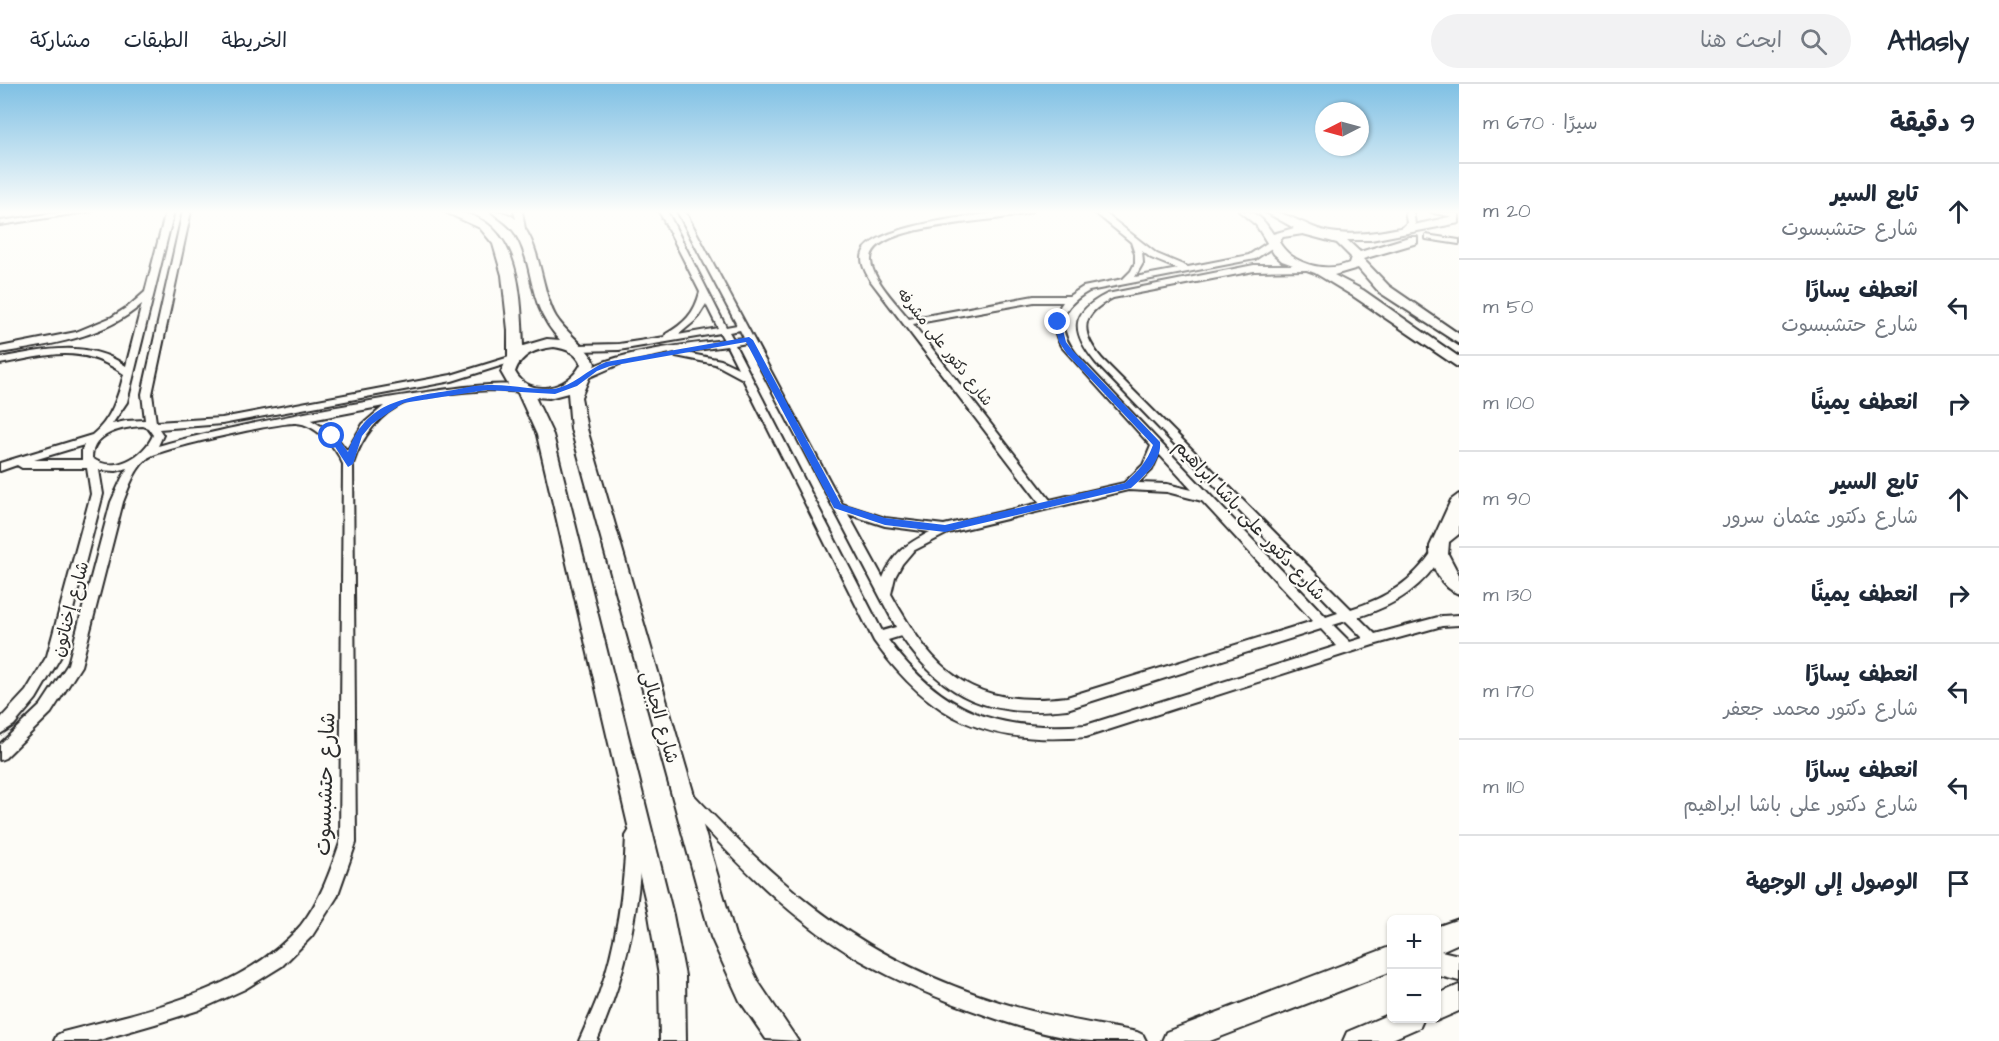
<!DOCTYPE html>
<html lang="ar">
<meta charset="utf-8">
<style>
:root{--surface:#fff;--page:#f2f2f3;--text:#1f2937;--muted:#747a83;--line:#e0e1e3}
body{margin:0;font-family:"Architects Daughter","Playpen Sans Arabic",sans-serif;background:var(--page);color:var(--text);direction:rtl}
.controls{position:absolute;right:18px;bottom:18px;display:grid;overflow:hidden;border-radius:9px;box-shadow:0 2px 4px #0004}
.controls button{width:54px;height:54px;display:grid;place-items:center;padding:0;border:0;border-bottom:2px solid var(--line);background:var(--surface);color:var(--text);font:30px sans-serif}
.compass{position:absolute;left:1315px;top:18px;width:54px;height:54px;border-radius:50%;background:var(--surface);box-shadow:0 2px 4px #0004;rotate:264deg}
.stop{position:absolute;width:18px;height:18px;margin:-14px;border:4px solid #2563eb;border-radius:50%;background:#fff}
.stop.end{background:#2563eb;border-color:#fff;box-shadow:0 2px 6px #0008}
.list{margin:0;padding:0;list-style:none}
h2{display:flex;justify-content:space-between;align-items:center;height:78px;margin:0;padding:0 24px;font-size:26px}
h2 small{font-size:20px;font-weight:400;color:var(--muted)}
.list li{display:grid;grid-template-columns:39px 1fr auto;gap:18px;align-items:center;box-sizing:border-box;height:96px;padding:0 24px;border-top:2px solid var(--line)}
.list b{display:block;font-size:22px;white-space:nowrap}
.list p{margin:0;font-size:20px;white-space:nowrap;color:var(--muted)}
.list em{font-size:20px;font-style:normal;color:var(--muted)}
.icon{flex:none;width:33px;height:33px;fill:none;stroke:currentColor;stroke-width:2;stroke-linecap:round;stroke-linejoin:round}
.map{position:relative;flex:none;width:1459px;height:957px;overflow:hidden;direction:ltr}
header{display:flex;align-items:center;gap:36px;box-sizing:border-box;height:84px;padding:0 30px;background:var(--surface);border-bottom:2px solid var(--line)}
header strong{font-size:28px}
nav{display:flex;gap:33px;margin-inline-start:auto;font-size:21px}
.search{width:420px;height:54px;background:var(--page);display:flex;align-items:center;gap:15px;box-sizing:border-box;padding:0 21px;border-radius:33px;color:var(--muted);font-size:22px}
main{display:flex}
aside{flex:1;background:var(--surface)}
.map>svg:first-child{display:block}
.lines{fill:none;stroke-linecap:round;stroke-linejoin:round}
.street-casing{stroke:#2b2b2b;stroke-width:4}
.secondary-casing{stroke:#2b2b2b;stroke-width:4}
.street{fill:#fdfcf7;fill-rule:evenodd}
.secondary{fill:#fdfcf7;fill-rule:evenodd}
.route{fill:#2563eb}
.labels{text-anchor:middle;stroke-width:4.5;stroke-linejoin:round;paint-order:stroke}
.far-street-label{font-size:15px;fill:#2b2b2b;stroke:#fdfcf7}
.street-label{font-size:18px;fill:#2b2b2b;stroke:#fdfcf7}
.near-street-label{font-size:21px;fill:#2b2b2b;stroke:#fdfcf7}
</style>
<header>
<strong>Atlasly</strong>
<div class="search"><svg class="icon" aria-label="search" viewBox="0 0 24 24"><circle cx="10" cy="10" r="6"/><path d="M15 15l6 6"/></svg>ابحث هنا</div>
<nav><a>الخريطة</a><a>الطبقات</a><a>مشاركة</a></nav>
</header>
<main>
<aside>
<h2>9 دقيقة<small>سيرًا · 670 m</small></h2>
<ul class="list">
<li><svg class="icon" aria-label="ahead" viewBox="0 0 24 24"><path d="M12 20V5M6 11l6-6 6 6"/></svg><div><b>تابع السير</b><p>شارع حتشبسوت</p></div><em>20 m</em></li>
<li><svg class="icon" aria-label="left" viewBox="0 0 24 24"><path d="M17 20v-9H6M10 6l-5 5 5 5"/></svg><div><b>انعطف يسارًا</b><p>شارع حتشبسوت</p></div><em>50 m</em></li>
<li><svg class="icon" aria-label="right" viewBox="0 0 24 24"><path d="M7 20v-9h11M14 6l5 5-5 5"/></svg><div><b>انعطف يمينًا</b></div><em>100 m</em></li>
<li><svg class="icon" aria-label="ahead" viewBox="0 0 24 24"><path d="M12 20V5M6 11l6-6 6 6"/></svg><div><b>تابع السير</b><p>شارع دكتور عثمان سرور</p></div><em>90 m</em></li>
<li><svg class="icon" aria-label="right" viewBox="0 0 24 24"><path d="M7 20v-9h11M14 6l5 5-5 5"/></svg><div><b>انعطف يمينًا</b></div><em>130 m</em></li>
<li><svg class="icon" aria-label="left" viewBox="0 0 24 24"><path d="M17 20v-9H6M10 6l-5 5 5 5"/></svg><div><b>انعطف يسارًا</b><p>شارع دكتور محمد جعفر</p></div><em>170 m</em></li>
<li><svg class="icon" aria-label="left" viewBox="0 0 24 24"><path d="M17 20v-9H6M10 6l-5 5 5 5"/></svg><div><b>انعطف يسارًا</b><p>شارع دكتور على باشا ابراهيم</p></div><em>110 m</em></li>
<li><svg class="icon" aria-label="arrive" viewBox="0 0 24 24"><path d="M6 21V4h12l-3 4 3 4H6"/></svg><div><b>الوصول إلى الوجهة</b></div></li>
</ul>
</aside>
<div class="map">
<svg width="1459" height="957" viewBox="0 0 1459 957">
<rect width="100%" height="100%" fill="#fdfcf7"/>
<filter id="ink" filterUnits="userSpaceOnUse"><feTurbulence type="fractalNoise" baseFrequency=".0167" numOctaves="2"/><feDisplacementMap in="SourceGraphic" scale="12" xChannelSelector="R" yChannelSelector="G"/><feConvolveMatrix kernelMatrix="1 2 1 2 8 2 1 2 1" color-interpolation-filters="sRGB"/></filter>
<g filter="url(#ink)">
<g class="lines">
<defs>
<g id="street">
<polygon points="70,127 93,127 0,141 0,137"/>
<path d="M166,127H174L127,318L112,340L126,337L145,336L142,310L183,127H191L152,310L156,338L222,334L451,291L513,272L518,275L516,277L452,297L222,340L159,345L163,351L158,362C200,348 504,285 526,304C519,310 504,306 494,306C471,307 428,310 406,318C380,328 361,354 353,380L356,759L337,813L312,852L282,882L245,905L199,926L155,940L96,957H54L57,951L63,948C145,926 243,909 301,841C320,817 330,788 340,759L343,380C336,363 316,340 296,339C279,338 158,365 148,374C135,384 129,403 123,418L81,582L51,629L5,674L0,676V660L41,621L68,580L111,418L122,394L128,384L116,387L99,386L103,410L61,572L36,615L14,641L0,650V635L26,607L47,572L91,410L87,384H22L17,381L0,387V379L92,351C111,336 118,313 124,290C80,259 49,271 0,280V274C44,266 87,255 126,282L142,220C104,254 49,261 0,269V263L76,248L112,233L129,222L145,208ZM384,322L363,340L347,367L333,349L311,336ZM143,342L148,344L153,351C144,373 113,390 92,374C92,349 123,343 143,342ZM84,361L82,366V376H34Z"/>
<polygon points="514,127 522,127 526,151 519,149"/>
<path d="M659,127H667L726,243L737,241L677,127H685L842,420L885,434L944,441L1040,419L870,196C865,187 858,175 865,165C884,139 999,127 1032,127C1007,140 868,137 871,177C872,195 898,221 909,235L1034,212H1069L1083,203L1123,195L1131,187L1135,179V170L1131,158L1093,127H1102L1157,170L1188,183L1249,171L1270,157H1276V161L1255,175L1089,207C1059,224 1055,243 1076,270L1326,533L1338,529L1096,279C1071,248 1069,229 1107,210L1254,181H1310V185L1307,186L1254,187L1113,214C1079,231 1080,248 1102,275L1351,525C1387,514 1413,497 1434,465H1442L1444,468C1424,503 1396,521 1358,533L1375,550L1442,532L1459,531V541L1442,542L1373,561L1086,653C988,661 931,637 874,557L743,295L715,280L676,272L675,268L622,279L583,296L578,293C605,267 687,261 724,256L720,249L619,266L576,267L571,264L576,261L619,260L665,253L666,250C684,240 695,229 700,208ZM1142,167L1151,174L1178,185L1135,193L1143,179ZM1034,218H1063C1052,233 1052,245 1061,262L1151,362L1143,381L1124,399L1050,416L913,240ZM706,220L718,244L678,251L696,236ZM740,246L744,254L733,255L729,248ZM747,259L896,543L882,547L735,261ZM727,262L738,284L721,276L681,268ZM1159,370L1192,406L1167,400L1138,399L1152,386ZM1128,406L1167,408L1202,417L1313,537L1067,613C972,624 935,590 891,510L895,493L902,480L913,467L948,449ZM848,430L885,442L930,448C905,461 894,468 883,494ZM1346,537L1363,554L1350,558L1333,541ZM1321,545L1337,562L1086,641C998,648 942,629 888,556L901,552C945,616 991,634 1067,625Z"/>
<polygon points="1405,127 1413,127 1415,140 1405,147 1401,145 1407,139"/>
<polygon points="1430,127 1459,130 1459,134 1434,129"/>
<polygon points="1426,151 1459,156 1459,160 1426,155"/>
<path d="M688,708L693,710C787,810 865,876 999,918C1044,932 1091,939 1137,948L1143,951L1146,957C1128,957 1109,957 1091,957C1059,955 1016,942 985,931C942,916 900,899 860,876C791,836 736,778 683,720L681,715L683,710Z"/>
<path d="M634,744L639,747C644,758 641,775 640,788C635,847 621,903 597,957H579C586,941 593,926 599,910C617,859 624,806 626,752L629,747Z"/>
</g>
<g id="secondary">
<path d="M443,127C519,127 521,203 523,262L547,255L560,256C525,218 537,186 515,149C509,139 499,135 491,127C543,127 536,200 556,233C566,249 583,259 593,275L595,280L581,313L587,345L735,851L759,899L798,957L766,955L740,917L711,853L571,345L568,309L549,314L535,313L553,351L673,831L685,892L686,957H660L659,892L649,831L537,351L518,309L509,302L501,288L508,273V246L502,191L493,160L480,144ZM554,263C566,265 576,268 581,280C569,305 530,315 515,288C521,270 536,265 554,263Z"/>
<path d="M1239,127C1257,127 1263,135 1273,150L1294,144L1264,127C1289,127 1306,144 1330,148C1371,155 1418,139 1459,131V139L1371,156H1347L1360,168L1409,153H1417V159L1363,175L1389,202L1459,250V260L1379,208L1358,184L1334,191L1363,206L1459,273V284L1353,212L1315,189L1282,177L1274,170L1256,141ZM1303,150L1337,159L1351,173L1349,179C1326,189 1292,181 1279,158L1283,153Z"/>
<path d="M1459,410V450L1449,458L1448,470L1459,491V510C1441,504 1429,480 1430,462L1451,416Z"/>
<polygon points="1459,835 1459,859 1441,867 1459,871 1459,897 1436,891 1436,843"/>
<polygon points="1392,862 1392,887 1210,957 1162,957 1166,948"/>
<polygon points="1459,901 1459,927 1436,937 1430,934 1436,934 1436,911"/>
<polygon points="1392,929 1392,934 1424,934 1420,943 1388,957 1343,957 1347,948"/>
</g>
</defs>
<use href="#street" class="street-casing"/>
<use href="#secondary" class="secondary-casing"/>
<use href="#street" class="street"/>
<use href="#secondary" class="secondary"/>
</g>
</g>
<linearGradient id="sky" x2="0" y2="1"><stop stop-color="#7fc0e4"/><stop offset="0.49" stop-color="#fefefb"/><stop offset="1" stop-color="#fefefb" stop-opacity="0"/></linearGradient>
<rect width="1459" height="261" fill="url(#sky)"/>
<path class="route" d="M1058,236L1061,238L1066,258L1073,267L1160,358C1162,377 1144,392 1131,404L945,448L885,441L834,424L746,258L610,282L597,287L577,302L555,310L487,306L403,319L372,340L362,352L353,380L348,383L328,352L335,350L348,368C365,319 402,314 447,307C460,305 475,301 488,301C509,300 531,306 553,305C572,303 588,285 606,278L749,253L753,256L841,420L885,434L945,441L1125,399C1138,387 1147,378 1153,361L1067,270L1059,258L1054,238Z"/>
<g class="labels">
<g class="far-street-label">
<text transform="translate(945 263) rotate(52)" y="5">شارع دكتور على مشرفه</text>
</g>
<g class="street-label">
<text transform="translate(1250 436) rotate(47)" y="6">شارع دكتور على باشا ابراهيم</text>
<text transform="translate(70 525) rotate(-75)" y="6">شارع إخناتون</text>
<text transform="translate(660 633) rotate(74)" y="6">شارع الجبالى</text>
</g>
<g class="near-street-label">
<text transform="translate(325 700) rotate(-88)" y="7">شارع حتشبسوت</text>
</g>
</g>
</svg>
<div class="controls">
<button>+</button>
<button>−</button>
</div>
<svg class="compass" viewBox="-18 -18 36 36"><path d="M0-13l5 13h-10z" fill="#e53935"/><path d="M0 13l5-13h-10z" fill="#747a83"/></svg>
<div class="stop" style="left:332px;top:352px"></div>
<div class="stop end" style="left:1058px;top:238px"></div>
</div>
</main>
